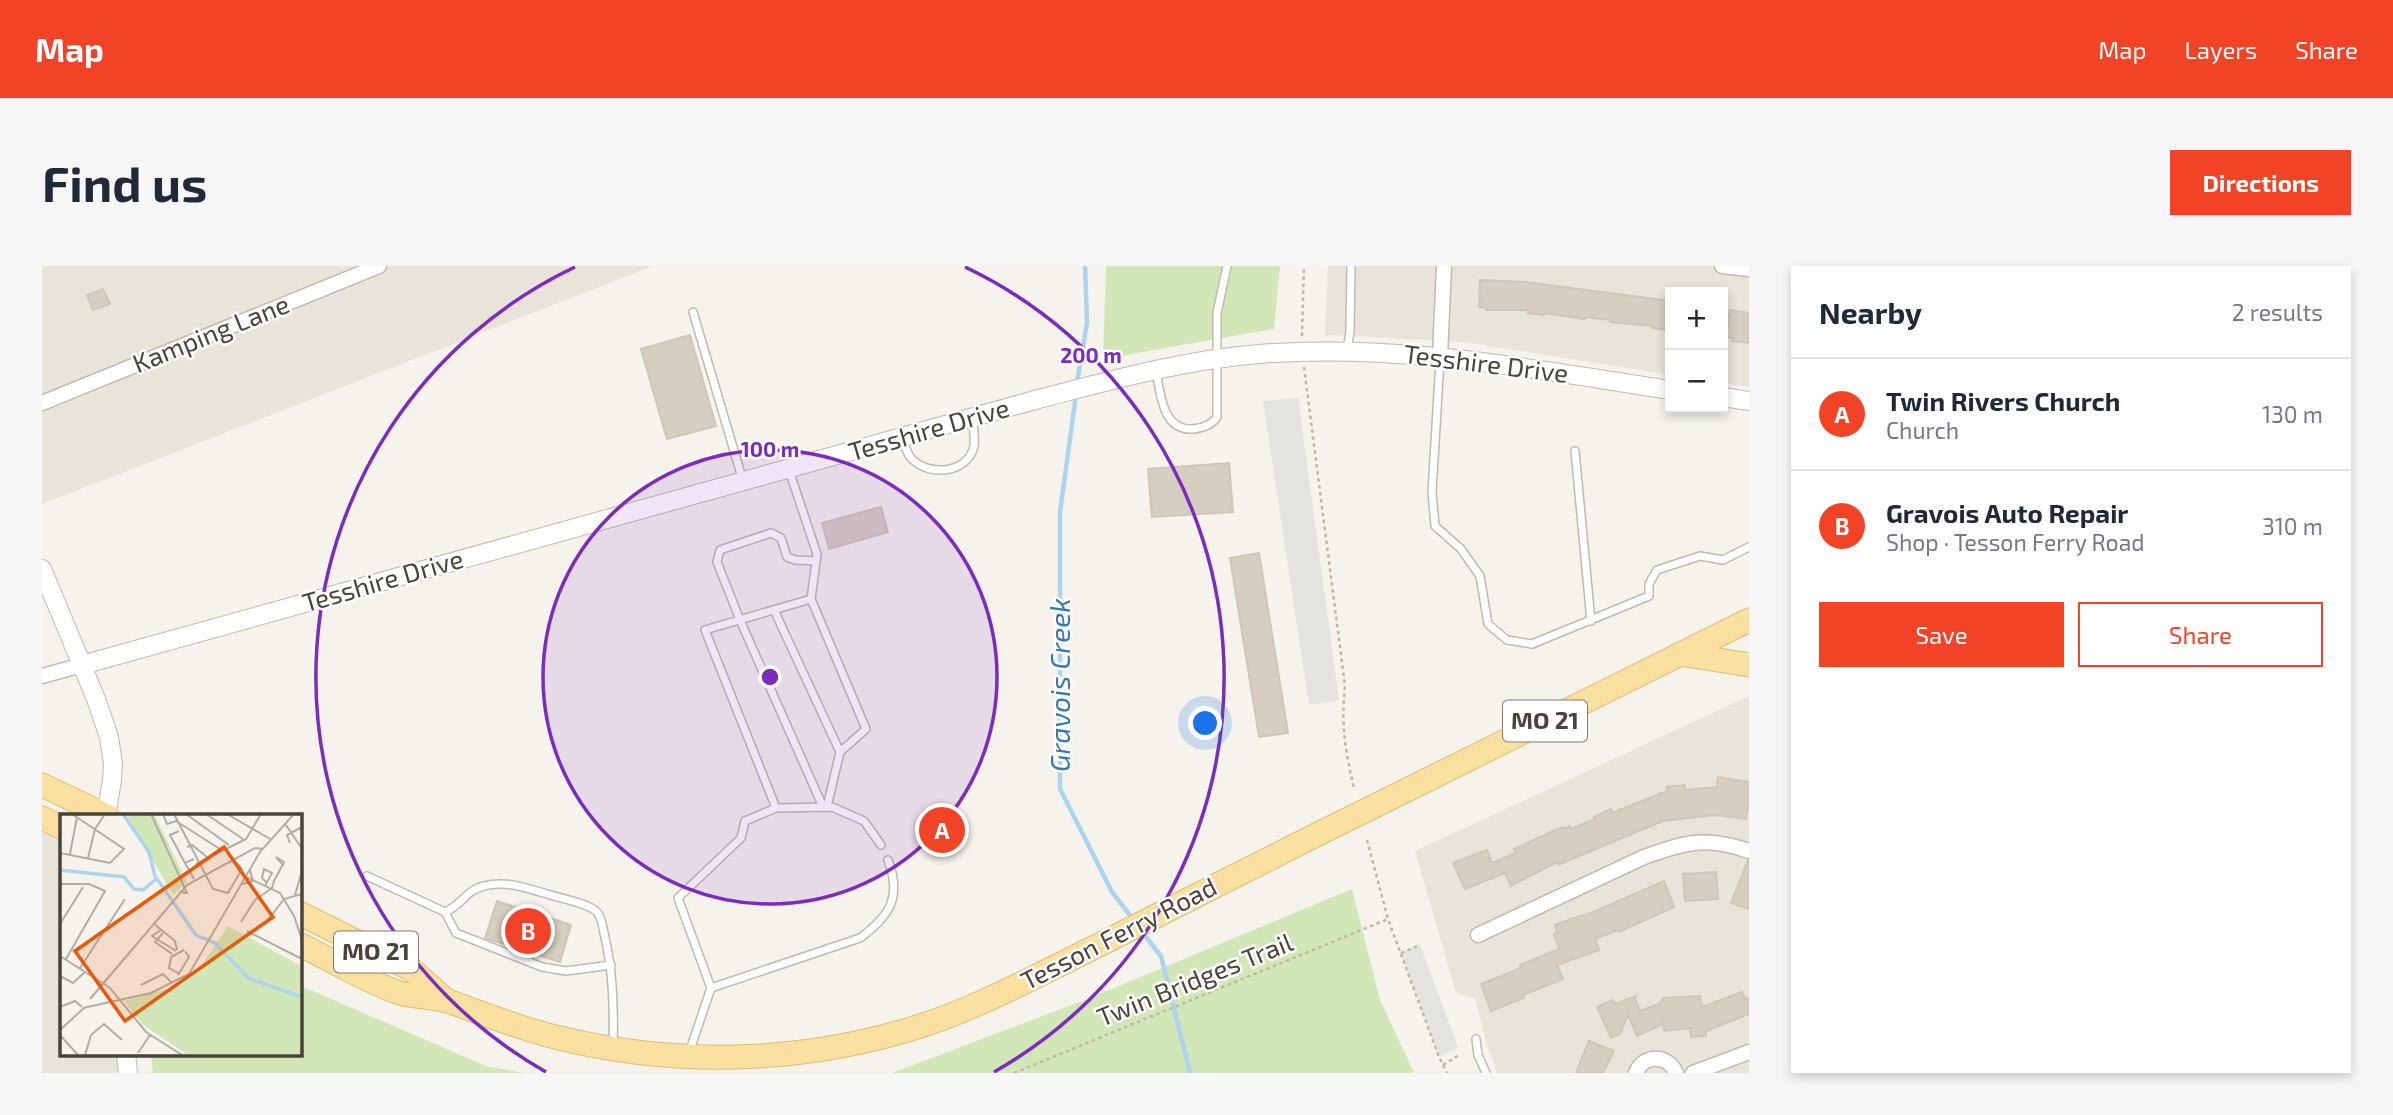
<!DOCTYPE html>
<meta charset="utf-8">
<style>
:root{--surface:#fff;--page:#f6f6f7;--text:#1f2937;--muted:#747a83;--line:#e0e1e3;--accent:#f24327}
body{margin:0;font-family:"Exo 2",sans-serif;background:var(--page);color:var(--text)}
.controls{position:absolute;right:21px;top:21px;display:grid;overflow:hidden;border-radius:0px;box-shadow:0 4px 10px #0003}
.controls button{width:63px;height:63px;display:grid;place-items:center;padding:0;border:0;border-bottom:2px solid var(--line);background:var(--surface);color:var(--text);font:35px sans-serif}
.you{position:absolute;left:1164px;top:458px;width:24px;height:24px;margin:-18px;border:5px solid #fff;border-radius:50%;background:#1a73e8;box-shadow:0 0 0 10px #1a73e833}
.badge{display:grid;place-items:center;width:46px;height:46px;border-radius:50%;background:var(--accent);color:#fff;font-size:23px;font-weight:700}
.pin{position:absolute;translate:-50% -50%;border:4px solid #fff;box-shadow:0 2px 7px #0006}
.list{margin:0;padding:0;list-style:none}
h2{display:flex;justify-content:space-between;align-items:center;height:91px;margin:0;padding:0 28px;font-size:30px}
h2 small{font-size:23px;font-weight:400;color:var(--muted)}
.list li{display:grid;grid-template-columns:46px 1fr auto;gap:21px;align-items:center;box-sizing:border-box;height:112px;padding:0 28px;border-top:2px solid var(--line)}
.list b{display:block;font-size:26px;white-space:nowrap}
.list p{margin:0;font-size:23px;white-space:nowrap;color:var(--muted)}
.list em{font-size:23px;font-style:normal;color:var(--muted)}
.actions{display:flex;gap:14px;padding:21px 28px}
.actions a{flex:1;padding:16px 0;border:2px solid var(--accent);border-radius:0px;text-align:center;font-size:24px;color:var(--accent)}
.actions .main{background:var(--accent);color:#fff}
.map{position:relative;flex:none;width:1707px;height:807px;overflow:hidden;border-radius:0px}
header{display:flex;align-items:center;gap:42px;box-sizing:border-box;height:98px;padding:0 35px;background:var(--accent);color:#fff}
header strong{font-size:33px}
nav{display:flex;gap:38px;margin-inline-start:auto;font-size:24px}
.intro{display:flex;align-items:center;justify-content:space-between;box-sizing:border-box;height:168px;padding:0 42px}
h1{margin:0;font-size:49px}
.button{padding:18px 32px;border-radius:0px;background:var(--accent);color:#fff;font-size:24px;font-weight:700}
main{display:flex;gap:42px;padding:0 42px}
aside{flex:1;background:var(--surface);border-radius:0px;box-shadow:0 4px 10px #0003}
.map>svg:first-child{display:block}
.residential{fill:#e9e4da}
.green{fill:#d2e7b7}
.parking{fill:#e5e3e0}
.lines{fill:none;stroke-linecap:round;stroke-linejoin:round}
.stream{stroke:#acd4ef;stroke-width:4.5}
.building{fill:#d7cec2;stroke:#d1c6b5;stroke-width:2}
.service-casing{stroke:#c1baaf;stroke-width:10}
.minor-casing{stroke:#c1baaf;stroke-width:17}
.tertiary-casing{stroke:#c1baaf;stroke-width:20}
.primary-casing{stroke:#e0bd6f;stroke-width:25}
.path{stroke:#c2b6a0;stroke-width:2.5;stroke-dasharray:3.5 3.5;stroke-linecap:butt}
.service{stroke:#fff;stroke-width:7}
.minor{stroke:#fff;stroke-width:14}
.tertiary{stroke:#fff;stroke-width:18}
.primary{stroke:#fae0a0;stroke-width:23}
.primary-bridge-casing{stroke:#e0bd6f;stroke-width:25;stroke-linecap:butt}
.primary-bridge{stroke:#fae0a0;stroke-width:23}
.ring{fill:none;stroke:#7b2cbf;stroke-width:3.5}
.labels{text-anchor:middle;stroke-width:5;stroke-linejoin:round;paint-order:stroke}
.shield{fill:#fff;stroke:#807b75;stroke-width:2}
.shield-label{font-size:24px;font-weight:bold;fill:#4a433a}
.street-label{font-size:26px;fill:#4a433a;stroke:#fff}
.water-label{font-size:28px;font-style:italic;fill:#337aab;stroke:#fff}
.inset-river{fill:none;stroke:#acd4ef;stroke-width:3.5}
.inset-road{fill:none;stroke:#b1ada5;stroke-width:2}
.view{fill:#e8590c;fill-opacity:0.15;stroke:#e8590c;stroke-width:3.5}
.inset-edge{fill:none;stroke:#4a433a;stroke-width:3.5}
.centre{fill:#7b2cbf;stroke:#fff;stroke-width:3.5}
.ring-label{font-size:21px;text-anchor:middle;font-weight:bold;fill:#7b2cbf;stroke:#fff;stroke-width:5;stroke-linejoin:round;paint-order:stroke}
</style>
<header>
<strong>Map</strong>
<nav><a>Map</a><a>Layers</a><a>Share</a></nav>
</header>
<div class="intro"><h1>Find us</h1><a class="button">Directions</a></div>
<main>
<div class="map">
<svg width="1707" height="807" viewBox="0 0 1707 807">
<rect width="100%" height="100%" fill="#f5f3ec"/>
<g class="residential">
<polygon points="0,0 611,0 0,238"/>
<polygon points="1286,0 1707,0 1707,121 1681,117 1681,26 1628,26 1628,109 1423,76 1283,69"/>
<polygon points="1707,430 1707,807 1455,807 1445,780 1433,733 1414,727 1373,585"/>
<polygon points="0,563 19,572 19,788 75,788 77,807 0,807"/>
</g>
<g class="green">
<polygon points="1064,0 1238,0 1232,63 1061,93"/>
<polygon points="1310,623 1338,734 1372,807 850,807 1043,734"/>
<polygon points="257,719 444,800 482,807 111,807 109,788 257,788"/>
</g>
<g class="parking">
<polygon points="1256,132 1297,434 1267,439 1221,135"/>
<polygon points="1378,679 1416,781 1397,791 1359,687"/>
</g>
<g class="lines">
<g class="stream">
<polyline points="1035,117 1045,57 1043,0"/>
<polyline points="1034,129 1018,246 1018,523 1070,626 1091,653"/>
<polyline points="1100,666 1119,690 1148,807"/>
</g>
</g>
<g class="building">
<polygon points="1438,14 1483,16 1628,35 1628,63 1626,64 1610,62 1610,60 1569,56 1569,54 1543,51 1543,53 1502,47 1502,49 1486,47 1486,44 1444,44 1444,42 1437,41"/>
<polygon points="61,23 68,38 51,44 45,29"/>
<polygon points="1688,44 1707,47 1707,77 1690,75 1691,72 1684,71"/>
<polygon points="648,69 674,160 625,173 599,83"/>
<polygon points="1187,197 1191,246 1110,251 1106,203"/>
<polygon points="839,241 846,266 787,283 780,257"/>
<polygon points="1217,287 1246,467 1217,471 1188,292"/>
<polygon points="1676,511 1707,516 1707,545 1705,545 1704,553 1673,549 1621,555 1516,599 1515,596 1469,620 1463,607 1423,623 1411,597 1445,584 1450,597 1474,587 1472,583 1520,561 1520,563 1528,560 1529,563 1553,553 1552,551 1569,543 1570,547 1625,525 1625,521 1643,519 1643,524 1675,521"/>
<polygon points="1706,594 1707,594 1707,643 1689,637"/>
<polygon points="1674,606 1676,633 1643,635 1641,608"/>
<polygon points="1622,615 1632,641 1577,666 1576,664 1553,673 1557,684 1515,699 1521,713 1481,729 1482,732 1449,745 1439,718 1479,702 1478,699 1517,683 1512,668 1515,667 1513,659 1541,649 1542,650"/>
<polygon points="455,635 529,659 518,696 443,672"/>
<polygon points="1700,726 1703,733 1707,732 1707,748 1664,765 1664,770 1649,771 1648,762 1622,765 1621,758 1595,770 1586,749 1578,768 1569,772 1555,741 1571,734 1573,738 1594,730 1593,733 1598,745 1619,737 1621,732 1658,730 1660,741"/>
<polygon points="1547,775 1572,785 1561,807 1534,807"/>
</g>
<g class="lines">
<defs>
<g id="service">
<polyline points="651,46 701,215"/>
<polyline points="1305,84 1308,66 1309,0"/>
<polyline points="1398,94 1390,226 1393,260 1419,283 1438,310 1446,358 1465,374 1490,378 1607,330 1607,318 1615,304 1658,290 1681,294 1707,281"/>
<path d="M1114,104C1118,126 1120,165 1151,163C1161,162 1170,159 1175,151V47L1185,0"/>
<path d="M859,172C862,178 865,187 869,192C886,211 926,208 932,180C933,172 931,161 931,153"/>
<polyline points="1533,185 1549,355"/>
<polyline points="747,204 775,288 769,333 824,463 798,486 785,541"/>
<polyline points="774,295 753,294 745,291 739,272 729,267 678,284 675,296 698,354 781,541"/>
<polyline points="732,344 798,486"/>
<polyline points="734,542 663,364 769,333"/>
<path d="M325,610L403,646C419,640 424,624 442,620C463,614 484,622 505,628C517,632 547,637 555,646C559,651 561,661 562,667C571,704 572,740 571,779"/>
<polyline points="403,646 414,667 500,701 524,705 569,699"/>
<polyline points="669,722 636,632 699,572 703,555 734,542 790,541 822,555 839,579"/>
<polyline points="1434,773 1436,789 1444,807"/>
<path d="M647,787L669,722L818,672C848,650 860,631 846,594"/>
</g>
<g id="minor">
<polyline points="1680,0 1707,3"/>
<polyline points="1398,90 1402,0"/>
<polyline points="0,137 337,0"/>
<polyline points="0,410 40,399"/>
<path d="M1436,669L1602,591C1645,576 1663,570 1707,585"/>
<path d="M1594,807C1601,788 1626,788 1634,807"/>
<polyline points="1651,807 1707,786"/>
</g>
<g id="tertiary">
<polyline points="1681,131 1707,135"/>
<polyline points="0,303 54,433 67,471 71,498 70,514 64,550"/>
<path d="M40,399L993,134C1067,115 1141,94 1217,88C1356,77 1491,103 1628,124"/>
<polyline points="84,788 86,807"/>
</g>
<g id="primary">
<polyline points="1638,388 1707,399"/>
<polyline points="0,519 65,550"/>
<polyline points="1369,522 1707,354"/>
<polyline points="0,552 19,561"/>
<polyline points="257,647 369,703 405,735"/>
<path d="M257,678C289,694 322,714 355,726C372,732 392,730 409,736C444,749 477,762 513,771C630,800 753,798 869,763C932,744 990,712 1049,683C1125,644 1202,606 1278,567"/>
</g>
</defs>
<use href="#service" class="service-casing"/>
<use href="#minor" class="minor-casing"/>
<use href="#tertiary" class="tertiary-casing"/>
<use href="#primary" class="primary-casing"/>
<g class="path">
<polyline points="1260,70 1262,0"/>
<path d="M1262,101L1303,420C1299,460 1303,484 1312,522"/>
<polyline points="1325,574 1346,653 1397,791 1405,807"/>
<polyline points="1359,687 1378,679"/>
<polyline points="1401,799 1419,788"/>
<polyline points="972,807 1346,653"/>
</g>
<use href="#service" class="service"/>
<use href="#minor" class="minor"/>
<use href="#tertiary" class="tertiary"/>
<use href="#primary" class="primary"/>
<defs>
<polyline id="primary-bridge" points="1278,567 1369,522"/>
</defs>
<use href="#primary-bridge" class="primary-bridge-casing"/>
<use href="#primary-bridge" class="primary-bridge"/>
</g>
<circle cx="728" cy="411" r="227" fill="#7b2cbf" fill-opacity=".12"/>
<g class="ring">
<circle cx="728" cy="411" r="227"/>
<path d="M504 806A454 454 0 0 1 533 1M923 1A454 454 0 0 1 952 806"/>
</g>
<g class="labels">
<g class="shield">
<rect x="1461" y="434.5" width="84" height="41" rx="5"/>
<rect x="292" y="665.5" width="84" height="41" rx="5"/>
</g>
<g class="shield-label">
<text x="1503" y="463">MO 21</text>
<text x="334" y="694">MO 21</text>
</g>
<g class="street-label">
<text transform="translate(169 68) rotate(-22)" y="9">Kamping Lane</text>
<text transform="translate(1444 98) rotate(7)" y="9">Tesshire Drive</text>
<text transform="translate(887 164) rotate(-16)" y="9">Tesshire Drive</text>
<text transform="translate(341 315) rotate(-16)" y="9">Tesshire Drive</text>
<text transform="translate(1077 668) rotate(-27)" y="9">Tesson Ferry Road</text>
<text transform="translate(1153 714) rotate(-22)" y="9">Twin Bridges Trail</text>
</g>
<g class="water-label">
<text transform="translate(1018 419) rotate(-90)" y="10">Gravois Creek</text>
</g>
</g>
<g transform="translate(18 548)">
<rect width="242" height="242" fill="#f5f3ec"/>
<path d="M66,0H94L127,68L113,81ZM168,112L241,152V241H128L83,211L64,187L122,171L137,158Z" fill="#d2e7b7"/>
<path class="inset-river" d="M63,0L89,38L95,62L136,121L155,129L188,164L242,183M0,56L64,63L74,75L83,76L96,65"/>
<path class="inset-road" d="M91,0L127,79L119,78M103,0L107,10L116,7L160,35M114,0L153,75L168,79L182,55L177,49M126,0L169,31M146,0L183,25M167,0L210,25M226,11L242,35M119,17L110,21L125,49M230,29L227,21L242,13M127,33L132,31L147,43M0,39L50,49L64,35L12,0M10,40L17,3M28,44L35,15L45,0M134,45L125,49L134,65M136,50L186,25L201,0M186,63L220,79L234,102L242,126M0,70H29L45,77L6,145M183,70L193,67L190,56M205,72L212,59L204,55L202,64L206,68M235,81L242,57M181,108L195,86L212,74L214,67L222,52L223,51L224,48L216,43L223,51M207,108L204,111L224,85L242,80M93,109L115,127L117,136M0,110L23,73M101,116L92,122L116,137M187,117L242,145M103,119L95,128L112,140M0,142L50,174L86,218L122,241M20,154L65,85M118,159L109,154L111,143L124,136M118,161L129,143L125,137M0,162L13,169L25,158M81,171L103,160L112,169M30,185L127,71L195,34L202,35M0,193L15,187L22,193M23,194L91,179L129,160L200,38L234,0M0,216L24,194M0,221L18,241M78,239L90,221M25,241L31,221L44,210L62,226"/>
<path class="view" d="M164,33L213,103L65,207L15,137Z"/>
<rect width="242" height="242" class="inset-edge"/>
</g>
<circle cx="728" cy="411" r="10" class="centre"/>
<g class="ring-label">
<text x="1049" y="97">200 m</text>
<text x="728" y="191">100 m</text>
</g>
</svg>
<div class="controls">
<button>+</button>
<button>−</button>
</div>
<div class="you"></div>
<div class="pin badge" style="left:900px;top:564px">A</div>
<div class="pin badge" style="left:486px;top:665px">B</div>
</div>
<aside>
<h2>Nearby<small>2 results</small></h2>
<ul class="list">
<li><span class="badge">A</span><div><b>Twin Rivers Church</b><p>Church</p></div><em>130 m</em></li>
<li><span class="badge">B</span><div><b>Gravois Auto Repair</b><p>Shop · Tesson Ferry Road</p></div><em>310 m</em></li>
</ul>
<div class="actions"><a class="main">Save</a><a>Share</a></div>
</aside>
</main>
